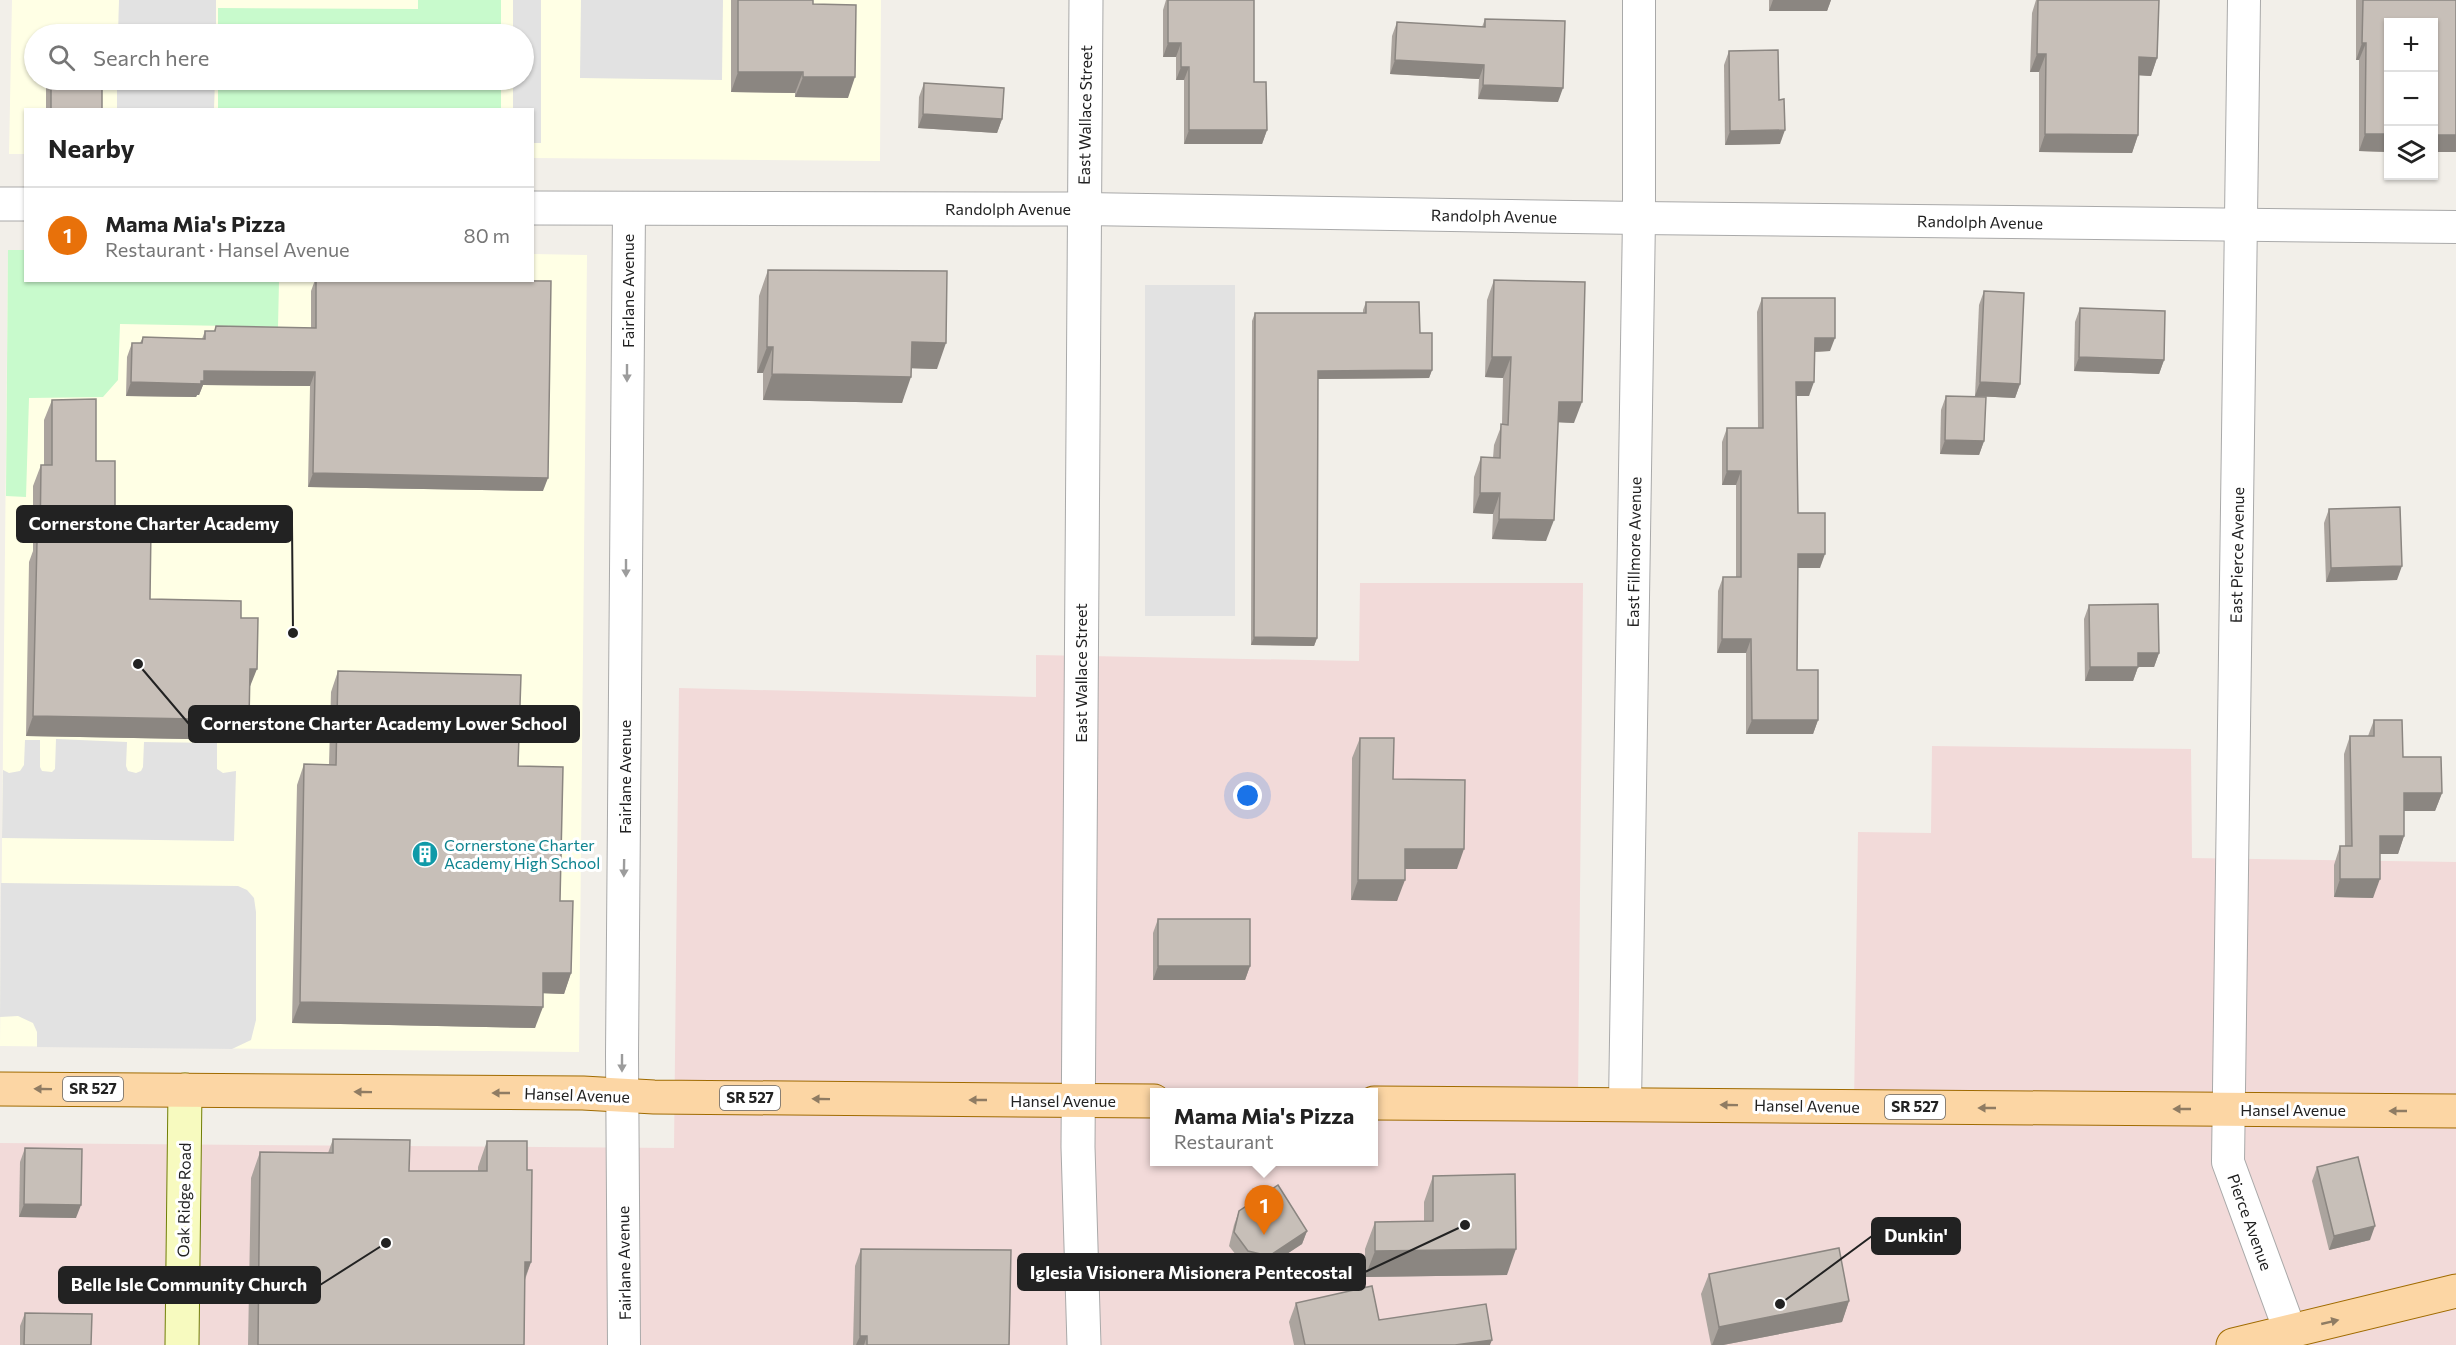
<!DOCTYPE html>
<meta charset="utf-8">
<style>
:root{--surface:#fff;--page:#f6f6f6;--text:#222;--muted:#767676;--line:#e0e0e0;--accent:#d40000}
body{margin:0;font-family:Commissioner,sans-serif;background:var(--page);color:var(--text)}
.controls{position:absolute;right:18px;top:18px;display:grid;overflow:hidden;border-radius:0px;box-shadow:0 2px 4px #0004}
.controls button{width:54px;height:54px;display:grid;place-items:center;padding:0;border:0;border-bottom:2px solid var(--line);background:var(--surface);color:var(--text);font:30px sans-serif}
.you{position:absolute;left:1248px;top:796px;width:21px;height:21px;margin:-15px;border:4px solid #fff;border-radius:50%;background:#1a73e8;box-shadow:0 0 0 9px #1a73e833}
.badge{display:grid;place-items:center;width:39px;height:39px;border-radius:50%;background:var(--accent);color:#fff;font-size:20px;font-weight:700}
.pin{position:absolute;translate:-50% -50px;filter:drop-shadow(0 2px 3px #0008)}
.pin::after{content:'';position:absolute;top:32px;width:21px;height:18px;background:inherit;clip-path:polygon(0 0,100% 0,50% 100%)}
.popup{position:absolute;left:1150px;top:1088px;width:228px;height:78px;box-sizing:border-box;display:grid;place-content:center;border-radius:0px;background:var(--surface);filter:drop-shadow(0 2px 4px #0005);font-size:20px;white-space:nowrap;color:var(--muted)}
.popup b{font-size:22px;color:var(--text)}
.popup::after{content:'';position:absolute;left:50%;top:100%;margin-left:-12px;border:12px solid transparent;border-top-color:var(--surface)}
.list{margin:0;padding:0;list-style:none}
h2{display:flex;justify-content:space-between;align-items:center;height:78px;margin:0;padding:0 24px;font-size:26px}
h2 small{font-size:20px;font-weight:400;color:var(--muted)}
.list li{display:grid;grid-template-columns:39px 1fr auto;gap:18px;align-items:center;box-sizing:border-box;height:96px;padding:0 24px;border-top:2px solid var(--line)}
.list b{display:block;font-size:22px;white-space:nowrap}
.list p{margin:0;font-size:20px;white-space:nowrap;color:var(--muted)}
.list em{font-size:20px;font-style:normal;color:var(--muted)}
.icon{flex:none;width:33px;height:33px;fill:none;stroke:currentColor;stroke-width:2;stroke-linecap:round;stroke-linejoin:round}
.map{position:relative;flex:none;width:2456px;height:1345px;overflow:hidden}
.search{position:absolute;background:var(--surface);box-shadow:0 2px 4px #0004;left:24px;top:24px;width:510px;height:66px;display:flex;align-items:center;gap:15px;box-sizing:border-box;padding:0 21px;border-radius:33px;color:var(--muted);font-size:22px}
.panel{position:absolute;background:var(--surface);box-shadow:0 2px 4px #0004;left:24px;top:108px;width:510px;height:174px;border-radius:0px}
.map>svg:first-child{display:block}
.commercial{fill:#f2dad9;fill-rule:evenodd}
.education{fill:#ffffe5;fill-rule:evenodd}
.park{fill:#c8facc}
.parking{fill:#e2e2e2}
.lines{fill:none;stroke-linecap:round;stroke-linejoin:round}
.minor-casing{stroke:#a9a9a9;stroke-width:34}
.tertiary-casing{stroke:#a9a9a9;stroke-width:35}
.secondary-casing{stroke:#707d05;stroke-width:35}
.primary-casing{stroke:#a06b00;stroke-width:35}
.minor{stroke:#fff;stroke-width:32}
.tertiary{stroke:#fff;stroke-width:33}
.secondary{stroke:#f7fabf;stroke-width:33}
.primary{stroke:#fcd6a4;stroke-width:33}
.wall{fill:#aba49e}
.shaded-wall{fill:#8b8681}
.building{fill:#c7bfb8;stroke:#8b8681;stroke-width:1.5}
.oneway{fill:#9c9c9c}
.oneway2{fill:#8f7c63}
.labels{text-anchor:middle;stroke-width:6;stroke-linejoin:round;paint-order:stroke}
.shield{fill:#fff;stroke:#646464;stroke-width:1.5}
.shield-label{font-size:15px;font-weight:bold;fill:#222}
.street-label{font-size:16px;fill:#222;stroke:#fff}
.culture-label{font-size:16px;fill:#0d838f;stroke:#fff;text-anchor:start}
.leader{fill:none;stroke:#222;stroke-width:2}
.callout-dot{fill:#222;stroke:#fff;stroke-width:2}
.callout{fill:#222;stroke:#222;stroke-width:2}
.callout-label{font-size:18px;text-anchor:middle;font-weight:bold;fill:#fff}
</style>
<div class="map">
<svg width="2456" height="1345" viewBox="0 0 2456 1345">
<rect width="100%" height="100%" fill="#f2efe9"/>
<path class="commercial" d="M1360,583H1583L1578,1101L1854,1105L1858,832L1931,833L1932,746L2191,749L2192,858L2456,862V1345H0V1143L674,1148L679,688L1036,697V655L1359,661ZM1154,1092H1374V1162H1154Z"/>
<g class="education">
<path d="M12,0H881L880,161L533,158L532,110H26L25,154H9ZM34,34H524V80H34Z"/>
<polygon points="8,250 26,280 532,280 533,254 587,255 579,1052 0,1046"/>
</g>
<g class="park">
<polygon points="418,0 501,0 501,34 218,34 218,8 418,9"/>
<rect x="218" y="80" width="283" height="29"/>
<polygon points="8,250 25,250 26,280 279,281 278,327 120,324 118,380 103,397 29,398 26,497 6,496"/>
</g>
<g class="parking">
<polygon points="119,0 216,0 216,34 118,34"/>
<polygon points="513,0 541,0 541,143 533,143 532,110 513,109 513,80 524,80 524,34 513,34"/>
<polygon points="581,0 723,0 722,80 580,78"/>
<polygon points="117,80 215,80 214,109 117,109"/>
<rect x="1145" y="285" width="90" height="331"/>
<polygon points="56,739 127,742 126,766 128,771 136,773 141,771 143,767 144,742 217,743 217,769 223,773 236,771 234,841 2,838 3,770 9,773 20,771 24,765 25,740 40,740 40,767 42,771 52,772 55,769"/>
<polygon points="1,883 238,886 247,890 254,898 256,912 256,1020 251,1040 232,1049 37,1047 37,1032 33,1023 18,1016 0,1017"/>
</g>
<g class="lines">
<defs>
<g id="minor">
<polyline points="2244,0 2228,1162 2290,1331"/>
<polyline points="1084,209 1639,218 2456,227"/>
<polyline points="1625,1104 1639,218 1639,0"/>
<polyline points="624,1345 622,1055 629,209"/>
</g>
<g id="tertiary">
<polyline points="0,204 26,204"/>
<polyline points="532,208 1084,209"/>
<polyline points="1084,1345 1078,1147 1086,0"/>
</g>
<polyline id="secondary" points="182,1345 185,1090"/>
<g id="primary">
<polyline points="0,1089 583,1093 654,1097 1154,1101"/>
<polyline points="1374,1103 2456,1111"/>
<polyline points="2233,1345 2456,1291"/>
</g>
</defs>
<use href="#minor" class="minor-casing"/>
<use href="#tertiary" class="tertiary-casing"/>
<use href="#secondary" class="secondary-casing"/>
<use href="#primary" class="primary-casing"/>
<use href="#minor" class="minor"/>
<use href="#tertiary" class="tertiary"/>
<use href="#secondary" class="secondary"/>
<use href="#primary" class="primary"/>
</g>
<g class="wall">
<polygon points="731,0 813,0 813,4 848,98 795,97 795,93 731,92"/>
<polygon points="1166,0 1254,0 1254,82 1267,130 1262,144 1184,144 1184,80 1176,80 1176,57 1163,57 1163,10"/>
<polygon points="1769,0 1831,0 1827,11 1769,11"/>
<polygon points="2036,0 2159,0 2157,58 2151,76 2139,75 2138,135 2132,153 2039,152 2039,72 2030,72 2032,13"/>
<polygon points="2356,0 2456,0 2388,22 2388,152 2359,151 2359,60 2356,60"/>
<polygon points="1485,19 1558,102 1478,99 1479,79 1390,74 1392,36 1397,22 1482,27"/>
<polygon points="1729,51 1780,144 1725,145 1724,65"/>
<rect x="46" y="80" width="56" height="30"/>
<polygon points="924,83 1002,119 997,133 918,128 919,97"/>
<polygon points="768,270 937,369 911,368 902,403 763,400 763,373 757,373 759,296"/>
<polygon points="315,280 510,280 543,491 308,487 310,386 203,385 199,395 197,395 196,397 126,396 127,357 132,343 140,343 143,337 202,339 205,331 214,331 216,326 311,328 311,291"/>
<polygon points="1494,280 1574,423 1558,422 1546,541 1492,539 1493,514 1473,513 1474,477 1481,457 1493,458 1494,445 1502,424 1503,378 1485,377 1487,300"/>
<polygon points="1984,291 2020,384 2015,398 1975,396 1979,305"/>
<polygon points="1762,298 1830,351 1815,352 1809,396 1796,396 1798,513 1820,568 1798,568 1797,670 1818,720 1813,734 1746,734 1746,653 1717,653 1718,591 1723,577 1736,577 1736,485 1722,485 1722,442 1727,428 1758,428 1757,312"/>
<polygon points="1366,302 1420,333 1432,370 1429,378 1318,379 1317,638 1314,646 1251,645 1252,321 1255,313 1363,313 1363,310"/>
<polygon points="2080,308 2164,360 2159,374 2074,371 2075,322"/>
<polygon points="1946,396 1984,441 1979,455 1940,454 1941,410"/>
<polygon points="52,400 96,461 115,528 150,599 241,618 249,689 241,740 26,736 29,562 33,551 33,486 41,465 44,465 44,420"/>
<polygon points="2329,509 2397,580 2326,582 2324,523"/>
<polygon points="2089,605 2159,653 2154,667 2138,667 2133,681 2085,681 2084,619"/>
<polygon points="338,671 518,766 560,901 571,973 564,994 543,993 535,1028 292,1023 297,785 304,764 329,765 331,692"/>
<polygon points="2374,720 2403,757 2442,793 2435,811 2404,811 2404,836 2398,854 2380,854 2373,898 2334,897 2334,865 2340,846 2345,846 2344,754 2350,736 2368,736"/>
<polygon points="1360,738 1393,779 1457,869 1405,869 1397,901 1351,900 1352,758"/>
<polygon points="1158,919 1250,966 1245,980 1153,980 1153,933"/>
<polygon points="333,1139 409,1171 478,1171 478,1167 487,1141 527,1170 531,1262 525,1280 524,1345 248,1345 251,1178 260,1152 328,1153"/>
<polygon points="25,1148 76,1218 19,1217 20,1162"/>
<polygon points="2317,1167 2370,1240 2329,1250 2312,1181"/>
<polygon points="1433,1176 1507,1275 1365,1277 1365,1249 1375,1222 1424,1222 1424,1202"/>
<polygon points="1239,1211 1307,1231 1302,1244 1264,1269 1243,1264 1229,1246 1234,1225"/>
<polygon points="861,1249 1009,1345 853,1345 855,1266"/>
<polygon points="1709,1274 1849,1301 1842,1322 1723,1345 1711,1345 1701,1294"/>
<polygon points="1296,1303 1379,1320 1490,1345 1294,1345 1289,1322"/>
<polygon points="25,1313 91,1345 20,1345 20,1326"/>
</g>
<g class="shaded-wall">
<polygon points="1773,0 1831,0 1827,11 1769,11"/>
<polygon points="1168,43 1181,43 1176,57 1163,57"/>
<polygon points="2362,43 2366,43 2359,60 2356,60"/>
<polygon points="2037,54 2046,54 2039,72 2030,72"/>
<polygon points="2139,57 2157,58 2151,76 2132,75"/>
<polygon points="1395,60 1484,65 1479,79 1390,74"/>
<polygon points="1181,67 1189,67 1184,80 1176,80"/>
<polygon points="738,72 803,72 795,93 731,92"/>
<polygon points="803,77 855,77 848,98 795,97"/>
<polygon points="1483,85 1563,88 1558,102 1478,99"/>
<polygon points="923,114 1002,119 997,133 918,128"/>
<polygon points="1189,130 1267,130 1262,144 1184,144"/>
<polygon points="1785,130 1780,144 1725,145 1730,131"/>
<polygon points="2045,134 2138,135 2132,153 2039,152"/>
<polygon points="2365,134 2388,134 2388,152 2359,151"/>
<rect x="2433" y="135" width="23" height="17"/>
<polygon points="1815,338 1835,338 1830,351 1810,352"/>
<polygon points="912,342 946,343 937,369 902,368"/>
<polygon points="767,347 773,347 763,373 757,373"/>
<polygon points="1492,357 1511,357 1503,378 1485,377"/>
<polygon points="2079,357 2164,360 2159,374 2074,371"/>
<polygon points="1432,370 1429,378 1315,379 1318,371"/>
<polygon points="204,371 315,372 310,386 203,385 199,395 197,395 196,397 126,396 131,382"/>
<polygon points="772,374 911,377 902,403 763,400"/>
<polygon points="1796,382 1814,382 1809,396 1791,396"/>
<polygon points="1980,382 2020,384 2015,398 1975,396"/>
<polygon points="1559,402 1582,402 1574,423 1551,422"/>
<polygon points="1945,440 1984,441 1979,455 1940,454"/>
<polygon points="1727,471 1741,471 1736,485 1722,485"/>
<polygon points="313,473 548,478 543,491 308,487"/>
<polygon points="1480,493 1500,493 1493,514 1473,513"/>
<polygon points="1499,519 1554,520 1546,541 1492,539"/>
<polygon points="1798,554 1825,554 1820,568 1793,568"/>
<polygon points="2402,566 2397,580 2326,582 2331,568"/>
<polygon points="1254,637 1317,638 1314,646 1251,645"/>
<polygon points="1722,639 1751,639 1746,653 1717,653"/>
<polygon points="2138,653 2159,653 2154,667 2138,667 2133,681 2085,681 2090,667"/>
<polygon points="250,669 257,669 249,689"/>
<polygon points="33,716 249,720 241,740 26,736"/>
<polygon points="1752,720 1818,720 1813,734 1746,734"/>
<polygon points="2404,793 2442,793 2435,811 2397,811"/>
<polygon points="2380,836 2404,836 2398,854 2373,854"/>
<polygon points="1405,849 1464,849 1457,869 1398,869"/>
<polygon points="2340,879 2380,879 2373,898 2334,897"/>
<polygon points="1358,880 1405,880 1397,901 1351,900"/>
<polygon points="1158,966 1250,966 1245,980 1153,980"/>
<polygon points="543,973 571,973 564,994 536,993"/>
<polygon points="300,1002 543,1007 535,1028 292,1023"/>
<polygon points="24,1204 81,1205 76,1218 19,1217"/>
<polygon points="2375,1226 2370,1240 2329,1250 2334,1236"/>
<polygon points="1307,1231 1302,1244 1264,1269 1269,1256"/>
<polygon points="1516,1249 1507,1275 1365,1277 1375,1251"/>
<polygon points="525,1262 531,1262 521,1288"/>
<polygon points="1849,1301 1842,1322 1723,1345 1712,1345 1719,1327"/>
<polygon points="860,1336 867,1336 864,1345 856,1345"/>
<polygon points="1492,1340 1490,1345 1455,1345"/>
</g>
<g class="building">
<polygon points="738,0 813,0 813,4 856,5 855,77 803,77 803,72 738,72"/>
<polygon points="1168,0 1254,0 1254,82 1266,82 1267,130 1189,130 1189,67 1181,67 1181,43 1168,43"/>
<polygon points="2038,0 2159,0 2157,58 2139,57 2138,135 2045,134 2046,54 2037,54"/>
<polygon points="2363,0 2456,0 2456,135 2433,135 2433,22 2388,22 2388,134 2365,134 2366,43 2362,43"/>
<polygon points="1485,19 1565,21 1563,88 1483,85 1484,65 1395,60 1397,22 1485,27"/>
<polygon points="1778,50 1779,100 1784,99 1785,130 1730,131 1729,51"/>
<rect x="51" y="80" width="51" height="30"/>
<polygon points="924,83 1004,88 1002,119 923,114"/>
<polygon points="768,270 947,271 946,343 912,342 911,377 772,374 773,347 767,347"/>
<polygon points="316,280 551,281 548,478 313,473 315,372 204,371 204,381 201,381 201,384 131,382 132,343 142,343 143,337 205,339 205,331 215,331 216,326 316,328"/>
<polygon points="1494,280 1585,282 1582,402 1559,402 1554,520 1499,519 1500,493 1480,493 1481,457 1500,458 1501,424 1508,425 1511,357 1492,357"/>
<polygon points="1984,291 2024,293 2020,384 1980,382"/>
<polygon points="1762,298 1835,298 1835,338 1815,338 1814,382 1796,382 1798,513 1825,513 1825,554 1798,554 1797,670 1818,670 1818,720 1752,720 1751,639 1722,639 1723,577 1741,577 1741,471 1727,471 1727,428 1763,428"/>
<polygon points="1366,302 1419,302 1420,333 1432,333 1432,370 1318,371 1317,638 1254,637 1255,313 1366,313"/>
<polygon points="2080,308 2165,311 2164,360 2079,357"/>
<polygon points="1946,396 1986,397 1984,441 1945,440"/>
<polygon points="96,399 96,461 115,461 115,528 151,528 150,599 241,601 241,618 258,618 257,669 250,669 249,720 33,716 37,541 40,541 41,465 52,465 52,400"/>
<polygon points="2400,507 2402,566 2331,568 2329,509"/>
<polygon points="2158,604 2159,653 2138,653 2138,667 2090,667 2089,605"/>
<polygon points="338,671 521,675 518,766 563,767 560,901 573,901 571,973 543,973 543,1007 300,1002 304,764 336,765"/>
<polygon points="2374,720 2402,720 2403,757 2441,757 2442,793 2404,793 2404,836 2380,836 2380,879 2340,879 2340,846 2352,846 2350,736 2374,736"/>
<polygon points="1360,738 1394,738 1393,779 1465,780 1464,849 1405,849 1405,880 1358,880"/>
<rect x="1158" y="919" width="92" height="47"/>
<polygon points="333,1139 410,1140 409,1171 487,1171 487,1141 527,1141 527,1170 532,1170 531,1262 525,1262 524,1345 258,1345 260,1152 333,1153"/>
<polygon points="25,1148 82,1149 81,1205 24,1204"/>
<polygon points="2358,1157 2375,1226 2334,1236 2317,1167"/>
<polygon points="1515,1174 1516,1249 1375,1251 1375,1222 1433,1221 1433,1176"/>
<polygon points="1278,1185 1307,1231 1269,1256 1248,1251 1234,1232 1239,1211"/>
<polygon points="1839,1248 1849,1301 1719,1327 1709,1274"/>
<polygon points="861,1249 1011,1250 1009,1345 867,1345 867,1336 860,1336"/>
<polygon points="1372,1286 1379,1320 1486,1304 1492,1340 1455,1345 1305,1345 1296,1303"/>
<polygon points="25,1313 92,1314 91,1345 24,1345"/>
</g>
<defs><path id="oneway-solid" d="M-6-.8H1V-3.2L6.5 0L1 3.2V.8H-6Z" transform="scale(1.5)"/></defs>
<g class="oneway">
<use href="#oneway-solid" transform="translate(627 373) rotate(90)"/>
<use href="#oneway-solid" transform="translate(626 568) rotate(90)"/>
<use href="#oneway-solid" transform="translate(624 868) rotate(91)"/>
<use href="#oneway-solid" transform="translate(622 1063) rotate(90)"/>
</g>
<g class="oneway2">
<use href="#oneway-solid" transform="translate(43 1089) rotate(-179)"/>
<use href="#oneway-solid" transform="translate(363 1092) rotate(-179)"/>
<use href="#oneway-solid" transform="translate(501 1093) rotate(-180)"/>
<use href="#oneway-solid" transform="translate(821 1099) rotate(-179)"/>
<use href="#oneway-solid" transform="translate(978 1100) rotate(-180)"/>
<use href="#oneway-solid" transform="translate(1729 1105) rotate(-179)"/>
<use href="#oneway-solid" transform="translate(1987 1108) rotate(-180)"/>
<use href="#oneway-solid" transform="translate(2182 1109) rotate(-180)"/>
<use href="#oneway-solid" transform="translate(2398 1111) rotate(-180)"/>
<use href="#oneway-solid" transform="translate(2330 1322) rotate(-13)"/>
</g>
<defs>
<symbol id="building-disc" viewBox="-11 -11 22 22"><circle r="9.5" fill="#0f9aa8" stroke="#fff"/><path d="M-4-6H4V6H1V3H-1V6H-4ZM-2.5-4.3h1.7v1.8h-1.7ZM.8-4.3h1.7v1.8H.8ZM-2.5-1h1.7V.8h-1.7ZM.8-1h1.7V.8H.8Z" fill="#fff"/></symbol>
</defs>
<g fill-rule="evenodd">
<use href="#building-disc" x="410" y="839" width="30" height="30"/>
</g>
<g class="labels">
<g class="shield">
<rect x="63" y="1077" width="60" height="24" rx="4.5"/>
<rect x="720" y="1086" width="60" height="24" rx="4.5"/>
<rect x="1885" y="1095" width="60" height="24" rx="4.5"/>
</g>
<g class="shield-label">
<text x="93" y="1094">SR 527</text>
<text x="750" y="1103">SR 527</text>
<text x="1915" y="1112">SR 527</text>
</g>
<g class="street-label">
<text transform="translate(1085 115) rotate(-89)" y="6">East Wallace Street</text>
<text x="1008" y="215">Randolph Avenue</text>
<text transform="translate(1494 216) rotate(1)" y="6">Randolph Avenue</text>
<text transform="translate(1980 222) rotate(1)" y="6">Randolph Avenue</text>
<text transform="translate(628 291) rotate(-90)" y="6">Fairlane Avenue</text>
<text transform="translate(1634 552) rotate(-89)" y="6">East Fillmore Avenue</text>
<text transform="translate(2237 555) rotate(-89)" y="6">East Pierce Avenue</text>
<text transform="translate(1081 673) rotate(-90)" y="6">East Wallace Street</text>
<text transform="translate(625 777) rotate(-90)" y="6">Fairlane Avenue</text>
<text transform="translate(577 1095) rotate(2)" y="6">Hansel Avenue</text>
<text x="1063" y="1107">Hansel Avenue</text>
<text transform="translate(1807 1106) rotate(1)" y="6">Hansel Avenue</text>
<text x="2293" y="1116">Hansel Avenue</text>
<text transform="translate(184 1200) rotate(-89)" y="6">Oak Ridge Road</text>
<text transform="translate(2250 1222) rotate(70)" y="6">Pierce Avenue</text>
<text transform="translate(624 1263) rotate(-91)" y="6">Fairlane Avenue</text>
</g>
<g class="culture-label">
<text x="444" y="851">Cornerstone Charter<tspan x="444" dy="18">Academy High School</tspan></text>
</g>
</g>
<path class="leader" d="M293 633L292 524M138 664L189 724M1780 1304L1872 1236M1465 1225L1365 1272M386 1243L320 1285"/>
<g class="callout-dot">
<circle cx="293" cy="633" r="6"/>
<circle cx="138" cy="664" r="6"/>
<circle cx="1780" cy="1304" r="6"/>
<circle cx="1465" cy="1225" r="6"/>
<circle cx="386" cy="1243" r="6"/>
</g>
<g class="callout">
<rect x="17" y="506" width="275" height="36" rx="6"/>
<rect x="189" y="706" width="390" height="36" rx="6"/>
<rect x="1872" y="1218" width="88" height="36" rx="6"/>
<rect x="1018" y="1254" width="347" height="36" rx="6"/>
<rect x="59" y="1267" width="261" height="36" rx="6"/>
</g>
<g class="callout-label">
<text x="154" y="530">Cornerstone Charter Academy</text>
<text x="384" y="730">Cornerstone Charter Academy Lower School</text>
<text x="1916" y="1242">Dunkin'</text>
<text x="1191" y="1279">Iglesia Visionera Misionera Pentecostal</text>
<text x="189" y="1291">Belle Isle Community Church</text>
</g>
</svg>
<div class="controls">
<button>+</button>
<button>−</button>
<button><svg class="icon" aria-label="layers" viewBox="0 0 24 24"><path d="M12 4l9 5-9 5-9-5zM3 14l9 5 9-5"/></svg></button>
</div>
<div class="you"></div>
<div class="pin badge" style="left:1264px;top:1235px;background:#e8710a">1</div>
<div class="popup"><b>Mama Mia's Pizza</b>Restaurant</div>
<div class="search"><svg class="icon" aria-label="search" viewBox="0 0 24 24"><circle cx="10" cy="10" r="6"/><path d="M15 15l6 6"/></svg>Search here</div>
<section class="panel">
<h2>Nearby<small></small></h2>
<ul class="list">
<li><span class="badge" style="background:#e8710a">1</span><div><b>Mama Mia's Pizza</b><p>Restaurant · Hansel Avenue</p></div><em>80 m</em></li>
</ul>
</section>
</div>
